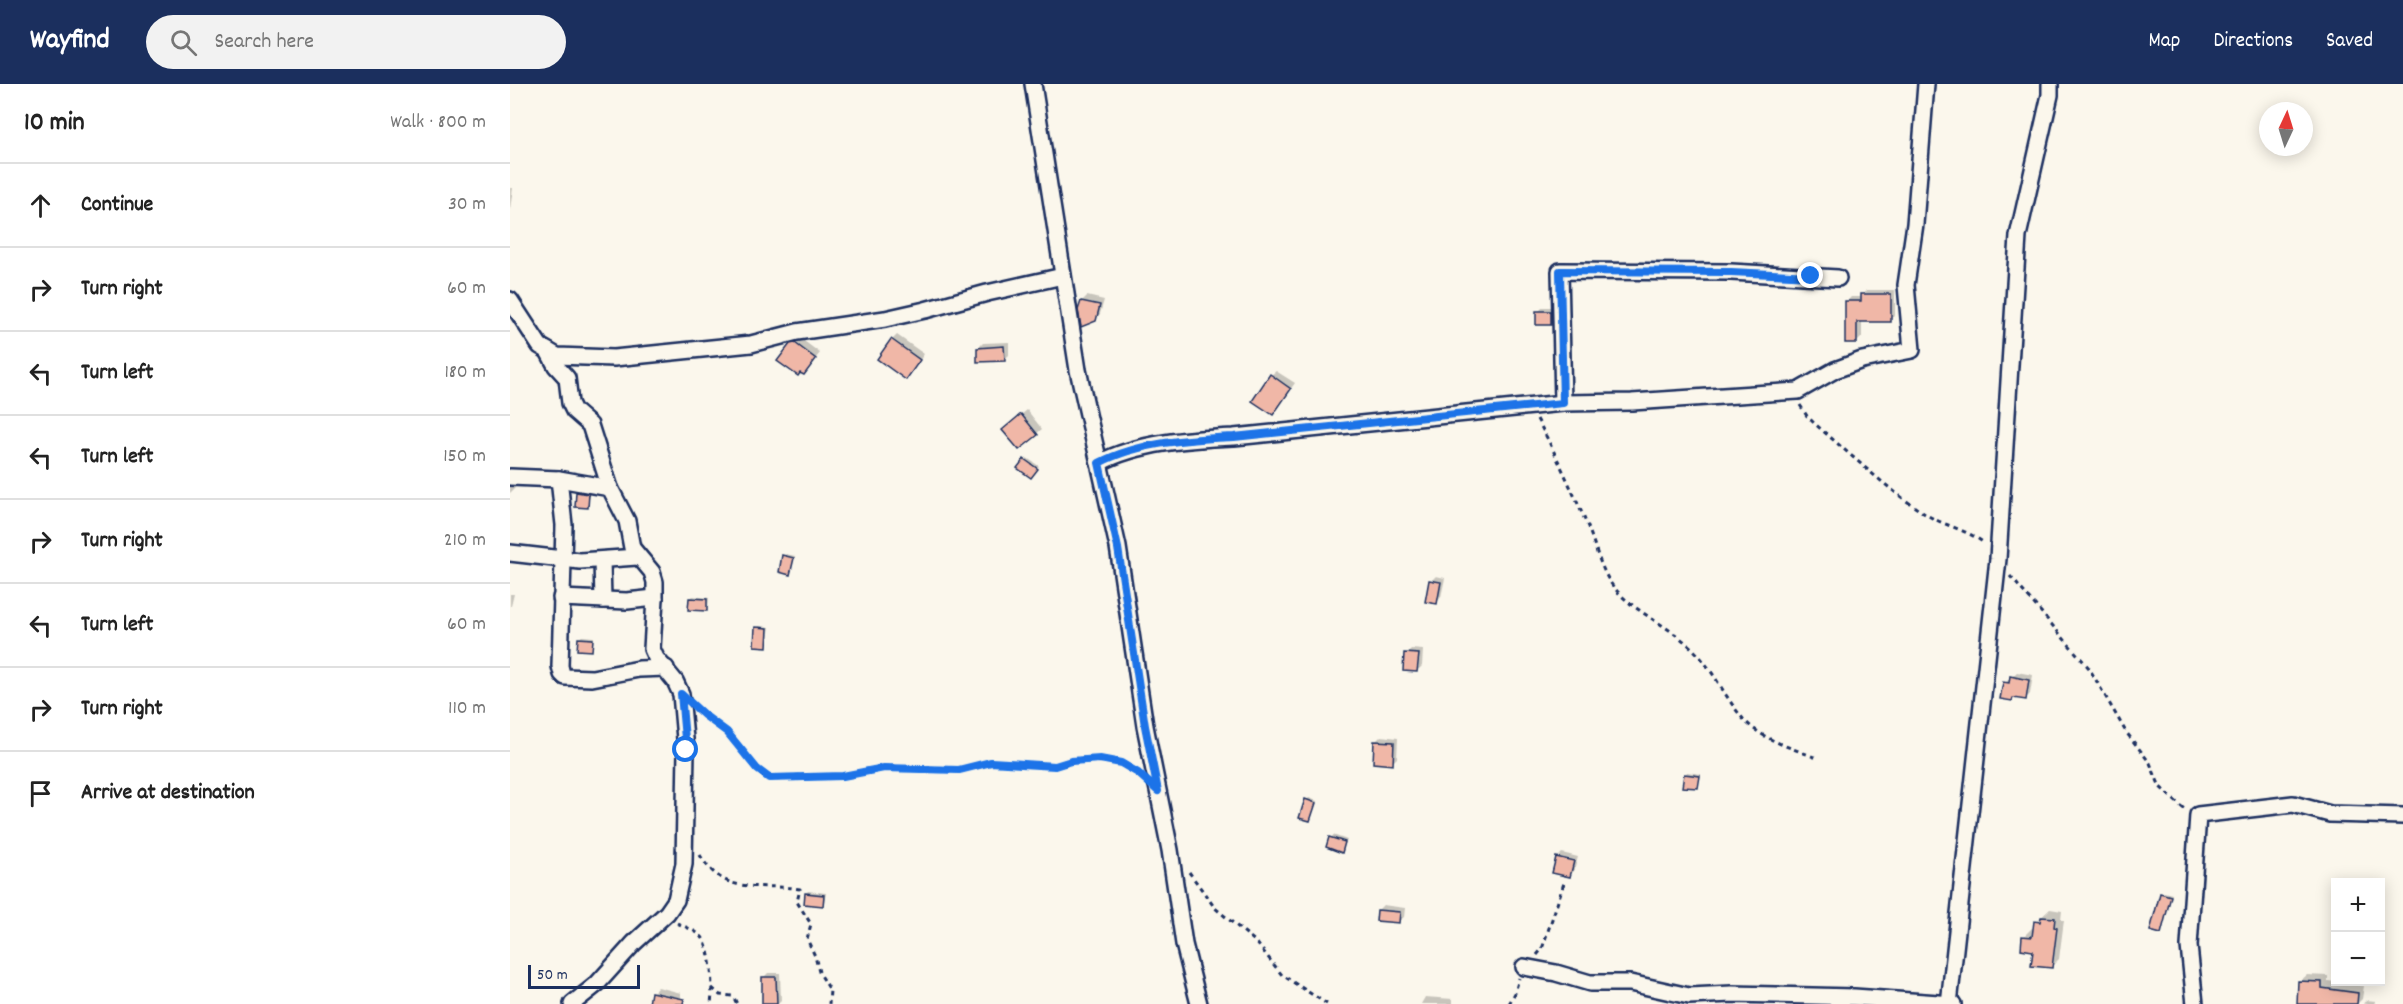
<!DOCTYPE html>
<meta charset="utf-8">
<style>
:root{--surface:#fff;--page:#f2f2f2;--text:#222;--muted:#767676;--line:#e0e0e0;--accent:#1b2f5e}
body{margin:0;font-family:Dekko,sans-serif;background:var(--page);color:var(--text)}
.controls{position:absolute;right:18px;bottom:18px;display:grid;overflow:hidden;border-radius:0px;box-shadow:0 3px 15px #0003}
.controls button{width:54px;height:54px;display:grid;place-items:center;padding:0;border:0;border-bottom:2px solid var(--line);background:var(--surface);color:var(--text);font:30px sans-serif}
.compass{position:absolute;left:1749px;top:18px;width:54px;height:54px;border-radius:50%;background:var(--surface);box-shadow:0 3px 15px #0003;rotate:4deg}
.scale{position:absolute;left:18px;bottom:15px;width:112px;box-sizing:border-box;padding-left:6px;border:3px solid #1b2f5e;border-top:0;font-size:16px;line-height:21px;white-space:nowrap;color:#1b2f5e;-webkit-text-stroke:4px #fbf7ec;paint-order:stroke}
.stop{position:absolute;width:18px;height:18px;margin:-14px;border:4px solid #1a73e8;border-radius:50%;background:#fff}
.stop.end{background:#1a73e8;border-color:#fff;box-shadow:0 2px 6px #0008}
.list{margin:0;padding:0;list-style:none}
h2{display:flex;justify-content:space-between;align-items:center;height:78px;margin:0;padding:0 24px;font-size:26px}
h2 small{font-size:20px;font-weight:400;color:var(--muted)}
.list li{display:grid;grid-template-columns:39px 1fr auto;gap:18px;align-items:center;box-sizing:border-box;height:84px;padding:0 24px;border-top:2px solid var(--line)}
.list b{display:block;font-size:22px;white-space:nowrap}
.list em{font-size:20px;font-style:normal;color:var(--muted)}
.icon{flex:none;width:33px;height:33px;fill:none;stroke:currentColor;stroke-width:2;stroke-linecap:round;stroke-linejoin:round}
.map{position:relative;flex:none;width:1893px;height:920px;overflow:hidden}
header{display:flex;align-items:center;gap:36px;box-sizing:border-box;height:84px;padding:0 30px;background:var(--accent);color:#fff}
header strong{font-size:28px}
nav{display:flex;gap:33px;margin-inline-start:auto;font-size:21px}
.search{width:420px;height:54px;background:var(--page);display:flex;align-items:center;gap:15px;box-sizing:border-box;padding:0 21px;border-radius:33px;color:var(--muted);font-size:22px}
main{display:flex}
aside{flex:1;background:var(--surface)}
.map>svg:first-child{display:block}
.shadow{fill:#0003}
.building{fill:#f0b7a7;stroke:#1b2f5e;stroke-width:1.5}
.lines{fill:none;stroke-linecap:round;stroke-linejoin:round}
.street-casing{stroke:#1b2f5e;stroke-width:20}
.path{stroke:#1b2f5e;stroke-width:3;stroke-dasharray:4.5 4.5;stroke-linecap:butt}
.street{stroke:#fbf7ec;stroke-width:15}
.route{stroke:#1a73e8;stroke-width:8}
</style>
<header>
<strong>Wayfind</strong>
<div class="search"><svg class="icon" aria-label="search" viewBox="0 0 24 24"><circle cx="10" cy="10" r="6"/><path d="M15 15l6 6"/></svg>Search here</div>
<nav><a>Map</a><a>Directions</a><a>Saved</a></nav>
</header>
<main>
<aside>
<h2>10 min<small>Walk · 800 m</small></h2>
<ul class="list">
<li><svg class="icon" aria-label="ahead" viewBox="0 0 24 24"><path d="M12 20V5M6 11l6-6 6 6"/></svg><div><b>Continue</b></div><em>30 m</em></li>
<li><svg class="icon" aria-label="right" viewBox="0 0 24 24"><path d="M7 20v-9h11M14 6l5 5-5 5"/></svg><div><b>Turn right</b></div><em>60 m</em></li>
<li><svg class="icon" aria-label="left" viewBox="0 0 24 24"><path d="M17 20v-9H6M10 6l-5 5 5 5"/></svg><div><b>Turn left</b></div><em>180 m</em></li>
<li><svg class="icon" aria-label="left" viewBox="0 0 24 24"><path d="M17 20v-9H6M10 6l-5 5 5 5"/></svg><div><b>Turn left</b></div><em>150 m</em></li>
<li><svg class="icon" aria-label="right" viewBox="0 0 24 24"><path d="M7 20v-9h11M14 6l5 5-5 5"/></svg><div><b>Turn right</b></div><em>210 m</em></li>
<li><svg class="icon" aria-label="left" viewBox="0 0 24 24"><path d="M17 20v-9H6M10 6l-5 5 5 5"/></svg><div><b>Turn left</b></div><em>60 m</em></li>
<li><svg class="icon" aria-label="right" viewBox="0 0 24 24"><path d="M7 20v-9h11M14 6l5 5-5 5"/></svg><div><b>Turn right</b></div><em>110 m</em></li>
<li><svg class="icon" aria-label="arrive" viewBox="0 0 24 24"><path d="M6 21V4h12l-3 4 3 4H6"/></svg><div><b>Arrive at destination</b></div></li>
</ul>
</aside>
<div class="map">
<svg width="1893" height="920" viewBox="0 0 1893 920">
<rect width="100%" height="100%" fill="#fbf7ec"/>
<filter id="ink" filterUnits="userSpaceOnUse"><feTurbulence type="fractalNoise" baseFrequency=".0167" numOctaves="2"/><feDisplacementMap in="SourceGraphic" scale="12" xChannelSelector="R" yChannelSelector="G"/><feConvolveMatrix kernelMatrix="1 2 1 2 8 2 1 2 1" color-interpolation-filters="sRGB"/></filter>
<g filter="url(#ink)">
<g class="shadow">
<polygon points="0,104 3,104 0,126"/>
<polygon points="1357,206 1385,206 1385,231 1380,236 1352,236 1352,253 1347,258 1336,218 1341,213 1352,213"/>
<polygon points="577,212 594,216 590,230 585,235 572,217"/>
<polygon points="1033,223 1046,223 1046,235 1041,240 1028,228"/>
<polygon points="387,251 414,270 401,289 382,256"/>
<polygon points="290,254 310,269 298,284 281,261"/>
<polygon points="499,258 499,271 494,276 468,264 473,259"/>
<polygon points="766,287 785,299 763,329 761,291"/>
<polygon points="517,326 532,345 509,364 499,341"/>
<polygon points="517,374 529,382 521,392 509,383"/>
<polygon points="0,397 6,398 5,404 0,409"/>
<polygon points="70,407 81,409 77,422 68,409"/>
<polygon points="276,470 285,472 280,489 274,472"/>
<polygon points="926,492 935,494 931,513 927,518 921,497"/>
<polygon points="0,510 4,510 1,522 0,522"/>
<polygon points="182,512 199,514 198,524 196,526 180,514"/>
<polygon points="249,542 260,543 257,561 247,544"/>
<polygon points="72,552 84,553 82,565 69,554"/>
<polygon points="901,565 913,566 912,582 907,587 896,570"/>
<polygon points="1507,588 1523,591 1520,610 1515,615 1505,613 1502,616 1495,599"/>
<polygon points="871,652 888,654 887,674 882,679 866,657"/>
<polygon points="1177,688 1191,690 1188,703 1175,691"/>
<polygon points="799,714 807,717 800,736 797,716"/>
<polygon points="823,751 837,756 832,767 818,762"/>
<polygon points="1052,769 1068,773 1064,787 1059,792 1047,774"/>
<polygon points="298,807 316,809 314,819 312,821 296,809"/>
<polygon points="1654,808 1662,810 1650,848 1652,810"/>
<polygon points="873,821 895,824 894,833 888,838 868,826"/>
<polygon points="1540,825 1552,827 1551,836 1554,836 1549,875 1541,883 1514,852 1522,844 1525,845 1526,838"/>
<polygon points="258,889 270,889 271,917 268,920 253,920 253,894"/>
<polygon points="1797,891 1818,892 1818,897 1854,902 1852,915 1847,920 1789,920 1790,897"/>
<polygon points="148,903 171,909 171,920 174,920 140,920 143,908"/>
<polygon points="915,913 943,915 943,920 911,920"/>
<polygon points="1856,916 1866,917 1865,920 1853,920"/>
</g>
<g class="building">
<polygon points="1351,210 1381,210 1381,238 1347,238 1347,259 1335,259 1335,217 1351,217"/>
<polygon points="571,217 590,221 586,237 571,243 568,226"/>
<rect x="1026" y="227" width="15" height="14"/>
<polygon points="381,255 410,276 396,296 367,275"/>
<polygon points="285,259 306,275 294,291 290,289 288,292 267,277 280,260"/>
<polygon points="494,262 495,277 467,278 467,264"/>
<polygon points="760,290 781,305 763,331 742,317"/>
<polygon points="511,330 528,351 509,366 492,346"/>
<polygon points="514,375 528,385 521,394 507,384"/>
<polygon points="66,408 79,410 78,424 65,423"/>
<polygon points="272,471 284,474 280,491 269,488"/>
<polygon points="919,496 931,498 927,520 915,518"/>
<polygon points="179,514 197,515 197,527 178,526"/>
<polygon points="245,543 258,544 257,563 244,562"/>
<polygon points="68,554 83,555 82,567 67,566"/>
<polygon points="894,569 909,570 907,588 893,587"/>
<polygon points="1500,592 1519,596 1516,616 1503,614 1502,617 1490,615 1493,598 1499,599"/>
<polygon points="864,657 884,658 883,681 863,679"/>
<polygon points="1174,690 1190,692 1188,704 1172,703"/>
<polygon points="795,715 806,719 800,737 789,734"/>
<polygon points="819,753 835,758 832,769 816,763"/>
<polygon points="1046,773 1064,777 1060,793 1042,789"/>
<polygon points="295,809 314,811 313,822 294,820"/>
<polygon points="1650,809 1661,812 1651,850 1640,847"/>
<polygon points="867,826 890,828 889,839 866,837"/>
<polygon points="1531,833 1545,834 1544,843 1547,844 1542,884 1521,882 1523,867 1511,865 1512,852 1522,853 1524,837 1530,838"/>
<polygon points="252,893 266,893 267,920 252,920"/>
<polygon points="1788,897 1812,898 1812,904 1848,909 1847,920 1787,920"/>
<polygon points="141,908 174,915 173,920 139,920"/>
</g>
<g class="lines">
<defs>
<g id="street">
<polyline points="523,0 568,286 608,463 635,642 660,766 674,860 689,920"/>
<polyline points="0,216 30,262 47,272 104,274 241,260 287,248 375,235 415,226 477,209 553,192"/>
<polyline points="38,267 46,282 57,294 60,319 64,327 80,341 100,404 117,437 122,464 142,488 145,498 145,514 142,565 146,574 165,597 171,610 176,666 174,780 166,816 157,829 124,859 87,900 62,920"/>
<polyline points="1053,319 1050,187 1221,188 1328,194"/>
<path d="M589,379C629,358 680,355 724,353L1053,319L1122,318L1288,307L1325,286L1352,276L1402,266L1396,201L1405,140L1416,0"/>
<polyline points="0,393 49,395 100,404"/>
<polyline points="49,395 54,441 50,582 52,590 55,593 82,594 129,585 156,584"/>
<polyline points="0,469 70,477 127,473"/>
<polyline points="92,476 93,516"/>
<polyline points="51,514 117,517 145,514"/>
<polyline points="1014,883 1046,889 1080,899 1120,899 1179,912 1222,910 1344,913 1443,920"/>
<polyline points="1439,920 1488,475 1508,152 1540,11 1540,0"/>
<polyline points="1685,920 1679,862 1688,731 1783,720 1820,730 1893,732"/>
</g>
</defs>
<use href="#street" class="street-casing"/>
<g class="path">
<path d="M1290,321L1297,332L1305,340C1340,370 1374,402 1412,428C1431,441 1456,445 1474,459"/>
<path d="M1027,335C1046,370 1062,406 1078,443C1085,461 1090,482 1100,498C1117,524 1152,538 1175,558C1203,581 1213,613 1236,638C1255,657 1285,665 1309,675"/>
<polyline points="1500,492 1579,584 1616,648 1640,679 1650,703 1674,725"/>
<polyline points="187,626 217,648 253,691 265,695 290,692 333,692 374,684 449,686 481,678 545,682 575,675 611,679 631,691"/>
<path d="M190,771C215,814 249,798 290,805L287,818L301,840L297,855L305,872L309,888L320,906L319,920"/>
<polyline points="679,788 705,824 746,858 772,891 817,920"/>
<path d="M167,839C175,843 187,847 192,853C202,866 203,905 201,920"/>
<polyline points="1027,871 1032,865 1054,799"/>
<polyline points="202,904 210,911 223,912 227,920"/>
<polyline points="999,920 1005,909 1009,894"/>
</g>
<use href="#street" class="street"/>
</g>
</g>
<g class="lines" filter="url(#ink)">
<path class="route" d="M176,666L171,610L194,631L217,648L247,685L259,694L333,692L374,684L449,686L481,678L545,682L561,677L590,675L611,679L628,689L648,707L635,642L608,464L589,379C629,358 680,355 724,353L1053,319L1050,187L1221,188L1301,192"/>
</g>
</svg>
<div class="controls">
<button>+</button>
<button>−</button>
</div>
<svg class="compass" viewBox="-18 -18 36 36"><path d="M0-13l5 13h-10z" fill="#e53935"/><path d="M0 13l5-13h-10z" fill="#767676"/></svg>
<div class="scale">50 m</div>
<div class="stop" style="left:176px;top:666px"></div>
<div class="stop end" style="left:1301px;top:192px"></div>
</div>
</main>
